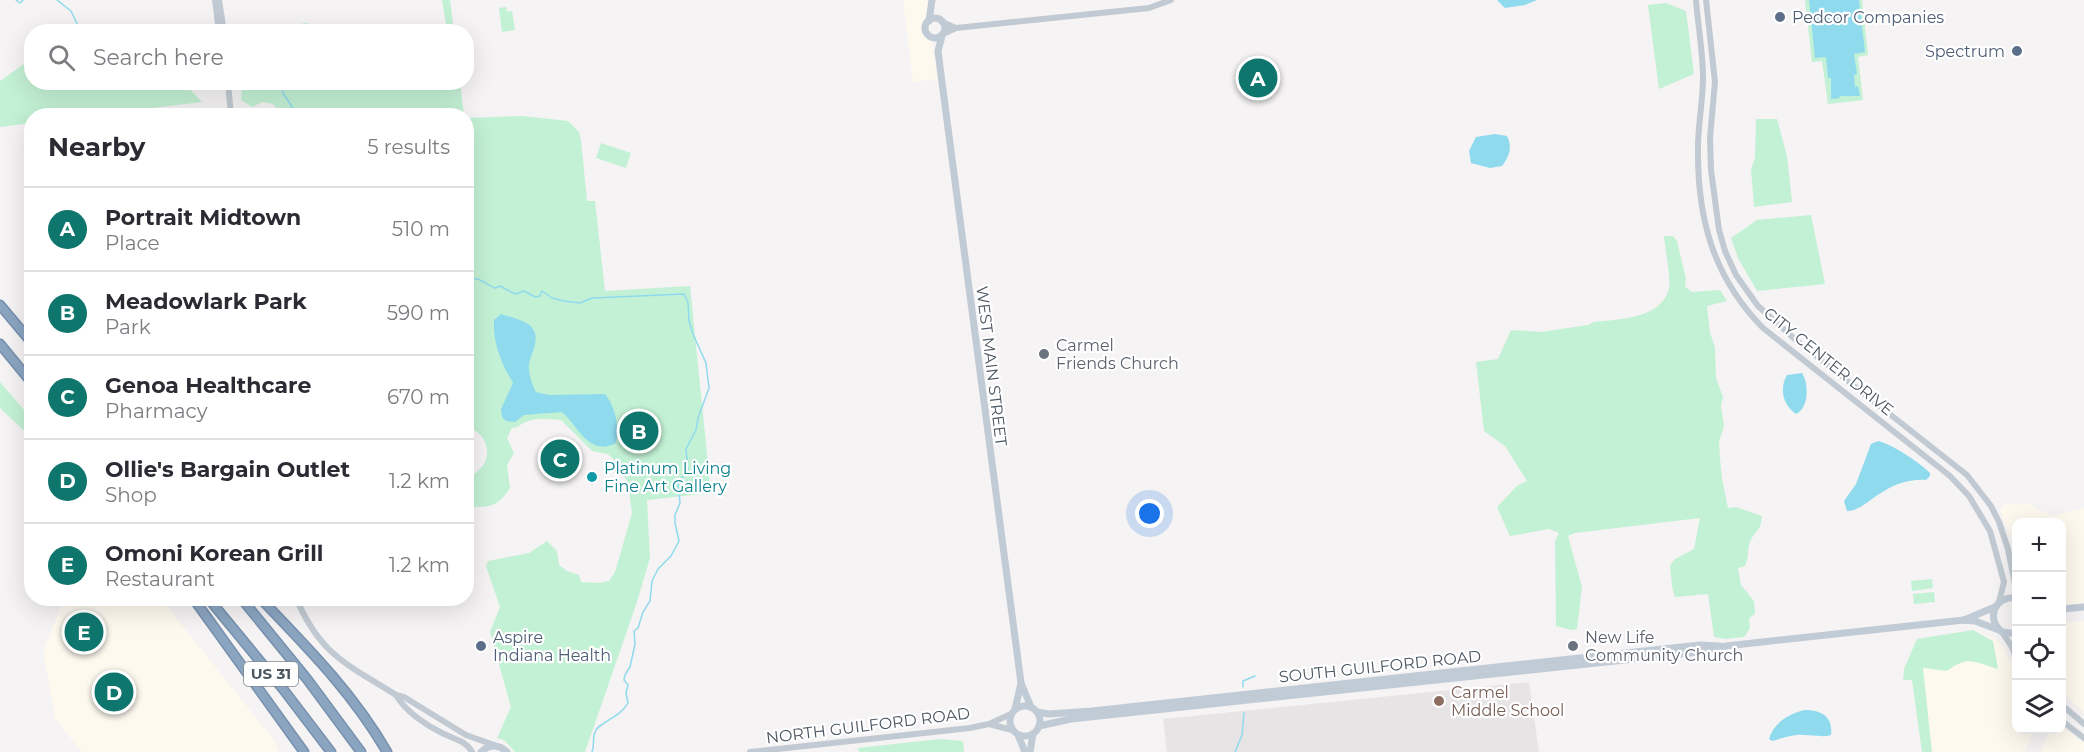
<!DOCTYPE html>
<meta charset="utf-8">
<style>
:root{--surface:#fff;--page:#f2f2f3;--text:#2b2b33;--muted:#7c7c81;--line:#e1e1e2;--accent:#0f766e}
body{margin:0;font-family:Montserrat,sans-serif;background:var(--page);color:var(--text)}
.controls{position:absolute;right:18px;bottom:18px;display:grid;overflow:hidden;border-radius:12px;box-shadow:0 6px 24px #0002}
.controls button{width:54px;height:54px;display:grid;place-items:center;padding:0;border:0;border-bottom:2px solid var(--line);background:var(--surface);color:var(--text);font:30px sans-serif}
.you{position:absolute;left:1150px;top:514px;width:21px;height:21px;margin:-15px;border:4px solid #fff;border-radius:50%;background:#1a73e8;box-shadow:0 0 0 9px #1a73e833}
.badge{display:grid;place-items:center;width:39px;height:39px;border-radius:50%;background:var(--accent);color:#fff;font-size:20px;font-weight:700}
.pin{position:absolute;translate:-50% -50%;border:3px solid #fff;box-shadow:0 2px 6px #0006}
.list{margin:0;padding:0;list-style:none}
h2{display:flex;justify-content:space-between;align-items:center;height:78px;margin:0;padding:0 24px;font-size:26px}
h2 small{font-size:20px;font-weight:400;color:var(--muted)}
.list li{display:grid;grid-template-columns:39px 1fr auto;gap:18px;align-items:center;box-sizing:border-box;height:84px;padding:0 24px;border-top:2px solid var(--line)}
.list b{display:block;font-size:22px;white-space:nowrap}
.list p{margin:0;font-size:20px;white-space:nowrap;color:var(--muted)}
.list em{font-size:20px;font-style:normal;color:var(--muted)}
.icon{flex:none;width:33px;height:33px;fill:none;stroke:currentColor;stroke-width:2;stroke-linecap:round;stroke-linejoin:round}
.map{position:relative;flex:none;width:2084px;height:752px;overflow:hidden}
.search{position:absolute;background:var(--surface);box-shadow:0 6px 24px #0002;left:24px;top:24px;width:450px;height:66px;display:flex;align-items:center;gap:15px;box-sizing:border-box;padding:0 21px;border-radius:24px;color:var(--muted);font-size:22px}
.panel{position:absolute;background:var(--surface);box-shadow:0 6px 24px #0002;left:24px;top:108px;width:450px;height:498px;border-radius:24px}
.map>svg:first-child{display:block}
.commercial{fill:#fdf9ef}
.education{fill:#e6e4e5}
.green{fill:#c3f1d5}
.water{fill:#90daee}
.lines{fill:none;stroke-linecap:round;stroke-linejoin:round}
.stream{stroke:#90daee;stroke-width:1.5}
.motorway-casing{stroke:#7690ad;stroke-width:11}
.tertiary{stroke:#c1cad2;stroke-width:6}
.secondary{stroke:#c1cbd6;stroke-width:7}
.motorway{stroke:#8ba5c1;stroke-width:8}
.service-dot{fill:#5c6f8a;stroke:#fff;stroke-width:2}
.worship-dot{fill:#6b7280;stroke:#fff;stroke-width:2}
.culture-dot{fill:#0f9aa8;stroke:#fff;stroke-width:2}
.education-dot{fill:#8d6e63;stroke:#fff;stroke-width:2}
.labels{text-anchor:middle;stroke-width:4.5;stroke-linejoin:round;paint-order:stroke}
.shield{fill:#fff;stroke:#808990;stroke-width:1.5}
.shield-label{font-size:15px;font-weight:bold;fill:#4a5661}
.service-label{font-size:16px;fill:#4e5e75;stroke:#fff;text-anchor:start}
.worship-label{font-size:16px;fill:#5b616d;stroke:#fff;text-anchor:start}
.street-label{font-size:16px;fill:#4a5661;stroke:#fff}
.culture-label{font-size:16px;fill:#0d838f;stroke:#fff;text-anchor:start}
.education-label{font-size:16px;fill:#785e54;stroke:#fff;text-anchor:start}
</style>
<div class="map">
<svg width="2084" height="752" viewBox="0 0 2084 752">
<rect width="100%" height="100%" fill="#f5f3f3"/>
<g class="commercial">
<polygon points="903,0 927,0 937,79 913,82"/>
<polygon points="2024,502 2053,516 2084,508 2084,603 2062,606 2062,522 2016,522 2016,578 2012,541 2000,510 2005,504 2018,505"/>
<polygon points="64,599 161,599 273,739 279,752 82,752 55,719 43,651"/>
<polygon points="2084,621 2084,712 2062,693 2062,623"/>
<polygon points="1975,631 1996,640 2003,646 2016,676 2016,730 2034,730 2025,752 1926,752 1918,641"/>
<polygon points="2062,727 2084,743 2084,752 2040,752 2051,730 2062,730"/>
</g>
<polygon class="education" points="1529,682 1539,752 1167,752 1163,719"/>
<g class="green">
<polygon points="442,0 450,0 454,31 447,31"/>
<polygon points="1805,0 1862,0 1868,55 1858,57 1863,100 1828,104 1822,61 1812,62"/>
<polygon points="1666,3 1686,11 1694,74 1659,89 1648,5"/>
<polygon points="506,7 507,12 512,11 515,30 502,32 499,8"/>
<polygon points="306,23 333,31 261,31"/>
<polygon points="31,59 32,82 184,83 202,102 94,115 32,116 31,123 0,127 0,81"/>
<polygon points="242,83 460,83 464,115 282,115 273,104 263,102 252,107 241,100"/>
<path d="M522,116L568,121L579,132L581,140L587,201H595L605,291L690,286L711,493L647,500L650,558L636,605L585,752H515L504,740L497,738L511,707L490,632L500,607L486,566L488,561L529,553L547,541L557,551L559,565L567,571L579,575L581,582L599,583L609,581L615,572L632,513L628,483L616,462L608,454L592,451L561,420C550,419 536,417 526,422C520,424 518,428 512,428L507,438L514,453L507,465L510,488C497,508 489,507 467,507V480C473,475 480,470 484,464C493,448 482,431 467,427L466,118Z"/>
<polygon points="1756,119 1777,119 1787,156 1792,202 1754,207 1751,169 1755,158"/>
<polygon points="601,143 631,153 626,168 596,158"/>
<polygon points="1811,215 1825,284 1757,291 1738,258 1731,238 1757,220"/>
<path d="M1664,236H1673L1677,241L1686,279L1685,287L1692,292L1720,290L1727,301L1707,306L1710,333L1715,347L1716,378L1723,397L1721,406L1724,427L1719,441L1720,458L1722,479L1728,508L1736,507L1762,516C1761,532 1755,530 1750,542C1747,550 1749,558 1745,566L1738,568L1741,585L1754,601L1755,613L1749,619L1750,628L1744,637L1725,639L1714,637L1708,594L1675,597L1672,587L1670,565L1675,559L1694,549L1700,518L1575,533L1568,536L1582,587L1577,629L1571,630L1556,626L1555,541L1559,533L1549,529L1510,536L1497,507L1518,485L1527,481L1505,446L1484,431L1476,362L1498,359L1511,330L1541,332L1588,325L1594,322C1620,319 1662,319 1669,288C1671,279 1665,247 1664,236Z"/>
<polygon points="0,382 31,418 31,437 0,408"/>
<polygon points="1932,579 1933,588 1912,591 1911,581"/>
<polygon points="1934,592 1935,602 1914,604 1913,594"/>
<path d="M1973,630L1993,641L1998,669C1974,662 1968,655 1947,671L1923,668L1932,752H1922L1912,680H1903L1904,669L1917,639Z"/>
<polygon points="940,739 963,741 964,752 859,752 858,748"/>
</g>
<g class="water">
<polygon points="1497,0 1537,0 1525,5 1505,8"/>
<polygon points="1809,0 1859,0 1865,52 1854,54 1857,74 1854,75 1855,87 1858,86 1860,96 1839,96 1840,98 1831,99 1831,78 1828,78 1826,57 1815,58"/>
<path d="M1495,134L1507,136C1513,147 1509,157 1502,166L1490,168L1471,163L1469,151L1476,137Z"/>
<path d="M501,314C509,317 521,319 528,324C543,335 532,350 529,364C528,373 532,384 536,392L549,395L605,394C616,408 619,425 616,443C589,457 579,427 562,412L524,415L515,422L506,421L502,417L501,409L513,383C501,363 493,344 494,320Z"/>
<path d="M1802,373C1809,384 1809,408 1796,414C1783,405 1779,389 1787,375Z"/>
<path d="M1878,441C1892,444 1920,463 1930,473V476L1926,480C1909,479 1895,484 1881,493C1870,499 1860,511 1847,511L1844,501L1856,484L1871,444Z"/>
<path d="M1805,710C1822,710 1833,717 1831,735C1824,738 1807,734 1796,735C1788,736 1780,739 1772,741L1769,739C1773,723 1790,713 1805,710Z"/>
</g>
<g class="lines">
<g class="stream">
<polyline points="16,0 20,3 23,0"/>
<polyline points="57,0 71,11 81,32"/>
<polyline points="203,82 215,88 225,88"/>
<polyline points="286,82 282,87 283,93 298,116"/>
<polyline points="230,88 247,88 264,82"/>
<path d="M466,281C477,274 485,284 495,288L500,286L515,294L524,291L535,297L540,296L542,291L552,298L564,301L580,303L592,298L684,294L688,303L689,321L693,334L706,363L709,388L698,418L696,430L686,449L688,471L678,482L680,503L675,515V523L679,541L671,556L658,569L652,581L650,601L643,612L638,628L634,631L635,644L630,667L625,675L624,680L628,685L626,693L628,703C619,719 598,722 595,732C592,739 595,745 592,752"/>
<polyline points="1243,687 1243,681 1255,676"/>
<polyline points="1235,752 1242,735 1244,713"/>
</g>
<defs>
<g id="motorway">
<polyline points="0,305 32,343"/>
<polyline points="0,344 32,383"/>
<polyline points="193,598 304,752"/>
<polyline points="208,598 283,689 331,752"/>
<polyline points="241,598 307,679 361,752"/>
<path d="M260,598C307,647 353,693 387,752"/>
</g>
</defs>
<use href="#motorway" class="motorway-casing"/>
<g class="tertiary">
<polyline points="215,0 219,32"/>
<polyline points="219,0 224,32"/>
<path d="M1696,0C1698,26 1703,52 1703,78C1703,101 1698,124 1698,147C1697,218 1713,277 1763,328L1950,476L1969,496L1990,531L2004,582L1999,602"/>
<polyline points="1706,0 1715,82 1710,138 1711,170 1719,230 1725,251 1736,275 1758,306 1797,341 1967,475 1991,506 1999,522 2008,549 2016,590"/>
<polyline points="942,22 956,28"/>
<polyline points="943,34 956,28 1149,8 1171,0"/>
<polyline points="228,82 231,116"/>
<path d="M296,598C321,656 347,664 396,695L404,697L466,735L494,745"/>
<polyline points="2002,632 2012,647 2016,658"/>
<path d="M396,695C406,712 427,726 444,734C455,739 466,741 472,752"/>
<polyline points="2062,705 2084,724"/>
<polyline points="2062,721 2084,738"/>
<polyline points="989,724 1012,730"/>
<polyline points="750,752 970,728 989,724 1011,714"/>
</g>
<g class="secondary">
<circle cx="935" cy="28" r="10"/>
<polyline points="929,21 932,0"/>
<polyline points="942,36 938,51 943,90 1021,683 1015,709"/>
<path d="M2016,598C1995,595 1985,619 2002,632L2016,634"/>
<polyline points="2062,609 2084,607"/>
<polyline points="1964,620 1995,607"/>
<polyline points="1021,683 1031,707"/>
<circle cx="1025" cy="721" r="15"/>
<polyline points="1037,712 1049,714 1092,711 1700,645 1720,646"/>
<polyline points="1039,726 1071,719 1700,652 1726,646 1964,620 1975,621 1999,630"/>
<polyline points="1018,735 1025,752"/>
<path d="M481,752C489,744 499,744 507,752"/>
<polyline points="1030,752 1033,734"/>
</g>
<use href="#motorway" class="motorway"/>
</g>
<g class="service-dot">
<circle cx="1780" cy="17" r="6"/>
<circle cx="2017" cy="51" r="6"/>
<circle cx="481" cy="646" r="6"/>
</g>
<g class="worship-dot">
<circle cx="1044" cy="354" r="6"/>
<circle cx="1573" cy="646" r="6"/>
</g>
<circle class="culture-dot" cx="592" cy="477" r="6"/>
<circle class="education-dot" cx="1439" cy="701" r="6"/>
<g class="labels">
<rect class="shield" x="244" y="662" width="54" height="24" rx="4.5"/>
<g class="shield-label">
<text x="271" y="679">US 31</text>
</g>
<g class="service-label">
<text x="1792" y="23">Pedcor Companies</text>
<text x="2005" y="57" text-anchor="end">Spectrum</text>
<text x="493" y="643">Aspire<tspan x="493" dy="18">Indiana Health</tspan></text>
</g>
<g class="worship-label">
<text x="1056" y="351">Carmel<tspan x="1056" dy="18">Friends Church</tspan></text>
<text x="1585" y="643">New Life<tspan x="1585" dy="18">Community Church</tspan></text>
</g>
<g class="street-label">
<text transform="translate(1829 361) rotate(39)" y="6">CITY CENTER DRIVE</text>
<text transform="translate(992 366) rotate(83)" y="6">WEST MAIN STREET</text>
<text transform="translate(1380 666) rotate(-6)" y="6">SOUTH GUILFORD ROAD</text>
<text transform="translate(868 725) rotate(-7)" y="6">NORTH GUILFORD ROAD</text>
</g>
<g class="culture-label">
<text x="604" y="474">Platinum Living<tspan x="604" dy="18">Fine Art Gallery</tspan></text>
</g>
<g class="education-label">
<text x="1451" y="698">Carmel<tspan x="1451" dy="18">Middle School</tspan></text>
</g>
</g>
</svg>
<div class="controls">
<button>+</button>
<button>−</button>
<button><svg class="icon" aria-label="locate" viewBox="0 0 24 24"><circle cx="12" cy="12" r="6"/><path d="M12 2v4M12 18v4M2 12h4M18 12h4"/></svg></button>
<button><svg class="icon" aria-label="layers" viewBox="0 0 24 24"><path d="M12 4l9 5-9 5-9-5zM3 14l9 5 9-5"/></svg></button>
</div>
<div class="you"></div>
<div class="pin badge" style="left:1258px;top:78px">A</div>
<div class="pin badge" style="left:639px;top:431px">B</div>
<div class="pin badge" style="left:560px;top:459px">C</div>
<div class="pin badge" style="left:114px;top:692px">D</div>
<div class="pin badge" style="left:84px;top:632px">E</div>
<div class="search"><svg class="icon" aria-label="search" viewBox="0 0 24 24"><circle cx="10" cy="10" r="6"/><path d="M15 15l6 6"/></svg>Search here</div>
<section class="panel">
<h2>Nearby<small>5 results</small></h2>
<ul class="list">
<li><span class="badge">A</span><div><b>Portrait Midtown</b><p>Place</p></div><em>510 m</em></li>
<li><span class="badge">B</span><div><b>Meadowlark Park</b><p>Park</p></div><em>590 m</em></li>
<li><span class="badge">C</span><div><b>Genoa Healthcare</b><p>Pharmacy</p></div><em>670 m</em></li>
<li><span class="badge">D</span><div><b>Ollie's Bargain Outlet</b><p>Shop</p></div><em>1.2 km</em></li>
<li><span class="badge">E</span><div><b>Omoni Korean Grill</b><p>Restaurant</p></div><em>1.2 km</em></li>
</ul>
</section>
</div>
